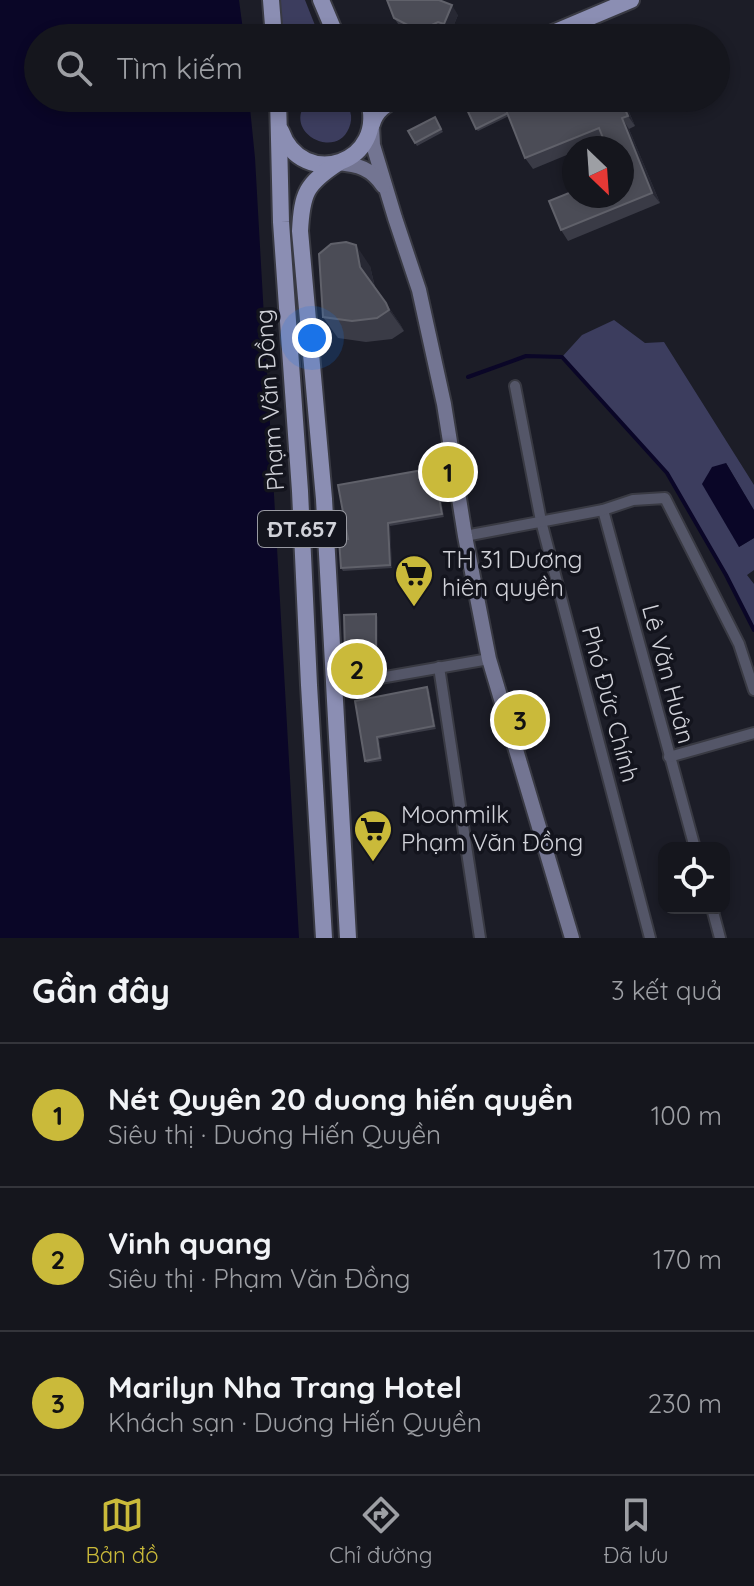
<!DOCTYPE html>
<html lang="vi">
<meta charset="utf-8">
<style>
:root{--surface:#15161d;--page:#1e1f26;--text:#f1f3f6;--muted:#9d9fa4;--line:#34353b;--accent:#caba3a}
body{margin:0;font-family:Quicksand,sans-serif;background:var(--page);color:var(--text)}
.controls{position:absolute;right:24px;bottom:24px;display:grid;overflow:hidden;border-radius:16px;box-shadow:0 4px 12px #0003}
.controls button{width:72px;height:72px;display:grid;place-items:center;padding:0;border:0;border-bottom:2px solid var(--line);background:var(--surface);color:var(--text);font:40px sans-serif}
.compass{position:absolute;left:562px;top:136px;width:72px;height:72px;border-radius:50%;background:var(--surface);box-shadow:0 4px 12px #0003;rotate:155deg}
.you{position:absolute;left:312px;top:338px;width:28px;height:28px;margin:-20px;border:6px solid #fff;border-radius:50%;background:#1a73e8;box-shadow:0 0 0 12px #1a73e833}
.badge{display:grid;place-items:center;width:52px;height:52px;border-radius:50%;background:var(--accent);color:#111;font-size:26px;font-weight:700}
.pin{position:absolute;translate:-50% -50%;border:4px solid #fff;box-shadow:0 2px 8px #0006}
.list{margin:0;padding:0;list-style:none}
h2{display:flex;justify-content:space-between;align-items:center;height:104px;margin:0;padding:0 32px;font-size:34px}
h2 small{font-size:26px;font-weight:400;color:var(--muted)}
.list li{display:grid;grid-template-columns:52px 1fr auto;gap:24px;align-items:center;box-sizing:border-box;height:144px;padding:0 32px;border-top:2px solid var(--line)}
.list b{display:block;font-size:30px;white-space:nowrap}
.list p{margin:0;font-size:26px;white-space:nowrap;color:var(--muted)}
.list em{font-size:26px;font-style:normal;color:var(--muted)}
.icon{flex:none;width:44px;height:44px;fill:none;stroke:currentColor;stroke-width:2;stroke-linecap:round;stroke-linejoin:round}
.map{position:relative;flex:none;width:754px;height:938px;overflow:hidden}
.search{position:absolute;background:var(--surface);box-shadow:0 4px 12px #0003;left:24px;right:24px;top:24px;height:88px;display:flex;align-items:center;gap:20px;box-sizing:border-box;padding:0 28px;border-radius:44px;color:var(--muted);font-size:30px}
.sheet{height:536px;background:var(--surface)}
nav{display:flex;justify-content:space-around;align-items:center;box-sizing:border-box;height:112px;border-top:2px solid var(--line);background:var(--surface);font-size:22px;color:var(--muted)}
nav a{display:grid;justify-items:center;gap:4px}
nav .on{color:var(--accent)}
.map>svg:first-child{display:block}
.green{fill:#3c3d5e}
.water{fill:#0a0627}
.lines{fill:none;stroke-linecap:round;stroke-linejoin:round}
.stream{stroke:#0a0627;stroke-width:4}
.street-casing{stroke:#393a43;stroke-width:14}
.secondary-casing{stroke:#393a43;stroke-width:18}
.primary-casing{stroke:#393a43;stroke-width:20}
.street{stroke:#545668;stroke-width:10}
.secondary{stroke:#737592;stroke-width:14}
.primary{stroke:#8b8eb3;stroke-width:16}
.wall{fill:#3a3b46}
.shaded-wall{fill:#272833}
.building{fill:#4b4c56;stroke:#60616a;stroke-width:2}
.labels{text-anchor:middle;stroke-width:7;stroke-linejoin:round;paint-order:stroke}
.shield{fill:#13141d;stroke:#9899a1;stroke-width:2}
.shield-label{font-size:22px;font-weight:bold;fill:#d1d2d9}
.street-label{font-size:24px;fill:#d1d2d9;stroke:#13141d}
.poi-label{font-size:24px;fill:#d1d2d9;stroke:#13141d;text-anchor:start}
</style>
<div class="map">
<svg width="754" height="938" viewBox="0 0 754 938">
<rect width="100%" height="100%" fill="#1c1d27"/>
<g class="green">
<polygon points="278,0 305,0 320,38 280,38"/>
<path d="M310,98H342C350,108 354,116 349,128C335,162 278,130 310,98Z"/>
<polygon points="614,320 645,343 664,342 754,485 754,511 726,463 739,547 754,538 754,570 747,575 754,584 754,630 726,575 667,473 562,357 582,335"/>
</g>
<g class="water">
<polygon points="0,0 239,0 244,38 38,38 38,98 249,98 255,158 299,938 0,938"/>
<polygon points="726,463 754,510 754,538 739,547 702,484 712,467"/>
</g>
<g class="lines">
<polyline class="stream" points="468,377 526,356 562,357 667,473 726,575 754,630"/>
<defs>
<g id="street">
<polyline points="515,386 541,521 650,938"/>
<polyline points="603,510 695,848"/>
<polyline points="465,536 603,510 633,500 665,498 739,644 754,690"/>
<polyline points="439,667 480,938"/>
<polyline points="334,686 489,659"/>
<polyline points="669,757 754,733"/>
<polyline points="712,908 720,938"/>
</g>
<g id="secondary">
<polyline points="372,125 373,145 395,218 419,290 444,404 465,536 489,659 572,938"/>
<path d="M338,163C358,165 371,168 383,186"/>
</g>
<g id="primary">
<polyline points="271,0 274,38"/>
<polyline points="321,0 337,38"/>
<polyline points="541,38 631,0"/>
<polyline points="278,98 281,222 300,491 309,685 324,938"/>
<path d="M372,124C376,110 386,104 398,98"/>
<path d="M281,131C302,191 389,164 368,98"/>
<path d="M338,163C306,184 302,193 300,231L324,499L348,938"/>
</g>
</defs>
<use href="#street" class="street-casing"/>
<use href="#secondary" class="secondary-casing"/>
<use href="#primary" class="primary-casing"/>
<use href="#street" class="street"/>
<use href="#secondary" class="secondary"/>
<use href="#primary" class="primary"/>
</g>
<g class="wall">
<polygon points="458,15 450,34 445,31 430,38 421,38 401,28 394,18"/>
<polygon points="623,98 635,126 629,129 660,203 568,241 561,230 622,196 622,148 604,140 583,148 574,148 574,152 533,169 525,158 509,116 478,131 476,129 509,109"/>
<polygon points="435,117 443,132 417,146 408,131"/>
<polygon points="370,266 375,287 400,324 404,331 392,339 366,342 338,338 323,317"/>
<polygon points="436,471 444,517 390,526 392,568 343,571 341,568 348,539"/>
<polygon points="378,617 378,654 347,655 345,652"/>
<polygon points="427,687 429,690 436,729 379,739 382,761 367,763 365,761 355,701"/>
</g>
<g class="shaded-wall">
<polygon points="452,5 458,15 450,34 444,24"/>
<polygon points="620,98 623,98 635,126 628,116"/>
<polygon points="622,118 629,129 660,203 652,193"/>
<polygon points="356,245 370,266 375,288 360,267"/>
<polygon points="386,303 400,324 404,331 389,310"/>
<polygon points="434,468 436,471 444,517 442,514"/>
<polygon points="388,523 390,526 392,568 390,565"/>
<polygon points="376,614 378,617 378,654 376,652"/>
<polygon points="427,687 429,690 436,729 434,726"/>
<polygon points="377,737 379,739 382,761 380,758"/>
</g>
<g class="building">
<polygon points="387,0 439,0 452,5 444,24 438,22 419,31 394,18"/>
<polygon points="470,98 503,98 508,109 506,110 508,113 476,129 463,101"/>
<polygon points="534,98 620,98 628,116 622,118 652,193 561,230 549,201 574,191 574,196 622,196 622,148 607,148 599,128 525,158 506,110"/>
<polygon points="435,117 441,129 415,143 408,131"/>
<polygon points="346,242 356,245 360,267 386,303 389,310 377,318 352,321 323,317 319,254 331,244"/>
<polygon points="434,468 442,514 388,523 390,565 341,568 339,539 348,539 338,485"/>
<polygon points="376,614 376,652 345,652 344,615"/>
<polygon points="427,687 434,726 377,737 380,758 365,761 355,701"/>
</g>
<defs>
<symbol id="supermarket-pin" viewBox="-11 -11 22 30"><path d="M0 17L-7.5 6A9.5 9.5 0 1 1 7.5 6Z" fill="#caba3a" stroke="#13141d"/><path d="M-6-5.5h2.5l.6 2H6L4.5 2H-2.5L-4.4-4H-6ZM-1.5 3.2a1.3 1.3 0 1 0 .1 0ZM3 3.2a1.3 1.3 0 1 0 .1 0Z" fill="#111"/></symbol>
</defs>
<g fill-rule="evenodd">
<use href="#supermarket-pin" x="392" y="552" width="44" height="60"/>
<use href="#supermarket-pin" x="351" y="807" width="44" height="60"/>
</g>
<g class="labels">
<rect class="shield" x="258" y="511" width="88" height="36" rx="6"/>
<g class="shield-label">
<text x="302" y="537">ĐT.657</text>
</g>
<g class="street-label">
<text transform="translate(270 400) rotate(-94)" y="8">Phạm Văn Đồng</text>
<text transform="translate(668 674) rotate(75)" y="8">Lê Văn Huân</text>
<text transform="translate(610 704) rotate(75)" y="8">Phó Đức Chính</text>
</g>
<g class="poi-label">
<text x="442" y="568">TH 31 Dương<tspan x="442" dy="28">hiên quyền</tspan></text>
<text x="401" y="823">Moonmilk<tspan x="401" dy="28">Phạm Văn Đồng</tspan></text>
</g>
</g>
</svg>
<div class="controls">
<button><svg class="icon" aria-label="locate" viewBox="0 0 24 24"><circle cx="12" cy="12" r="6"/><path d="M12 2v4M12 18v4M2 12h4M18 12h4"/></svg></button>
</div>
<svg class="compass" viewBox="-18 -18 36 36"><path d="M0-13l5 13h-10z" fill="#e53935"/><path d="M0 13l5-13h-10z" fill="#9d9fa4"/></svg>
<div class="you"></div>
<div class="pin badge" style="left:448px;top:472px">1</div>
<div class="pin badge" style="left:357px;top:669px">2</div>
<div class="pin badge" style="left:520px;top:720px">3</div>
<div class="search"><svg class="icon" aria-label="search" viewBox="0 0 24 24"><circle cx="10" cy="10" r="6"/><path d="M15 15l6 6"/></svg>Tìm kiếm</div>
</div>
<section class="sheet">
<h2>Gần đây<small>3 kết quả</small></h2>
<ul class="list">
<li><span class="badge">1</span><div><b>Nét Quyên 20 duong hiến quyền</b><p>Siêu thị · Duơng Hiến Quyền</p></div><em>100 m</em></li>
<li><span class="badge">2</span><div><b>Vinh quang</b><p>Siêu thị · Phạm Văn Đồng</p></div><em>170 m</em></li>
<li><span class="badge">3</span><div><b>Marilyn Nha Trang Hotel</b><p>Khách sạn · Duơng Hiến Quyền</p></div><em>230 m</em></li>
</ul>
</section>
<nav>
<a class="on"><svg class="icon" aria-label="map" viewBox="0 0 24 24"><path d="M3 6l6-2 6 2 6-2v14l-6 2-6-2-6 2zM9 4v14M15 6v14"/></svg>Bản đồ</a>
<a><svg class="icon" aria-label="directions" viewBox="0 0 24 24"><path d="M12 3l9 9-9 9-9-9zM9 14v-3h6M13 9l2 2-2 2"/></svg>Chỉ đường</a>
<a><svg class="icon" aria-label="saved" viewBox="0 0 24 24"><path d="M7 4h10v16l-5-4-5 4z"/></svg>Đã lưu</a>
</nav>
